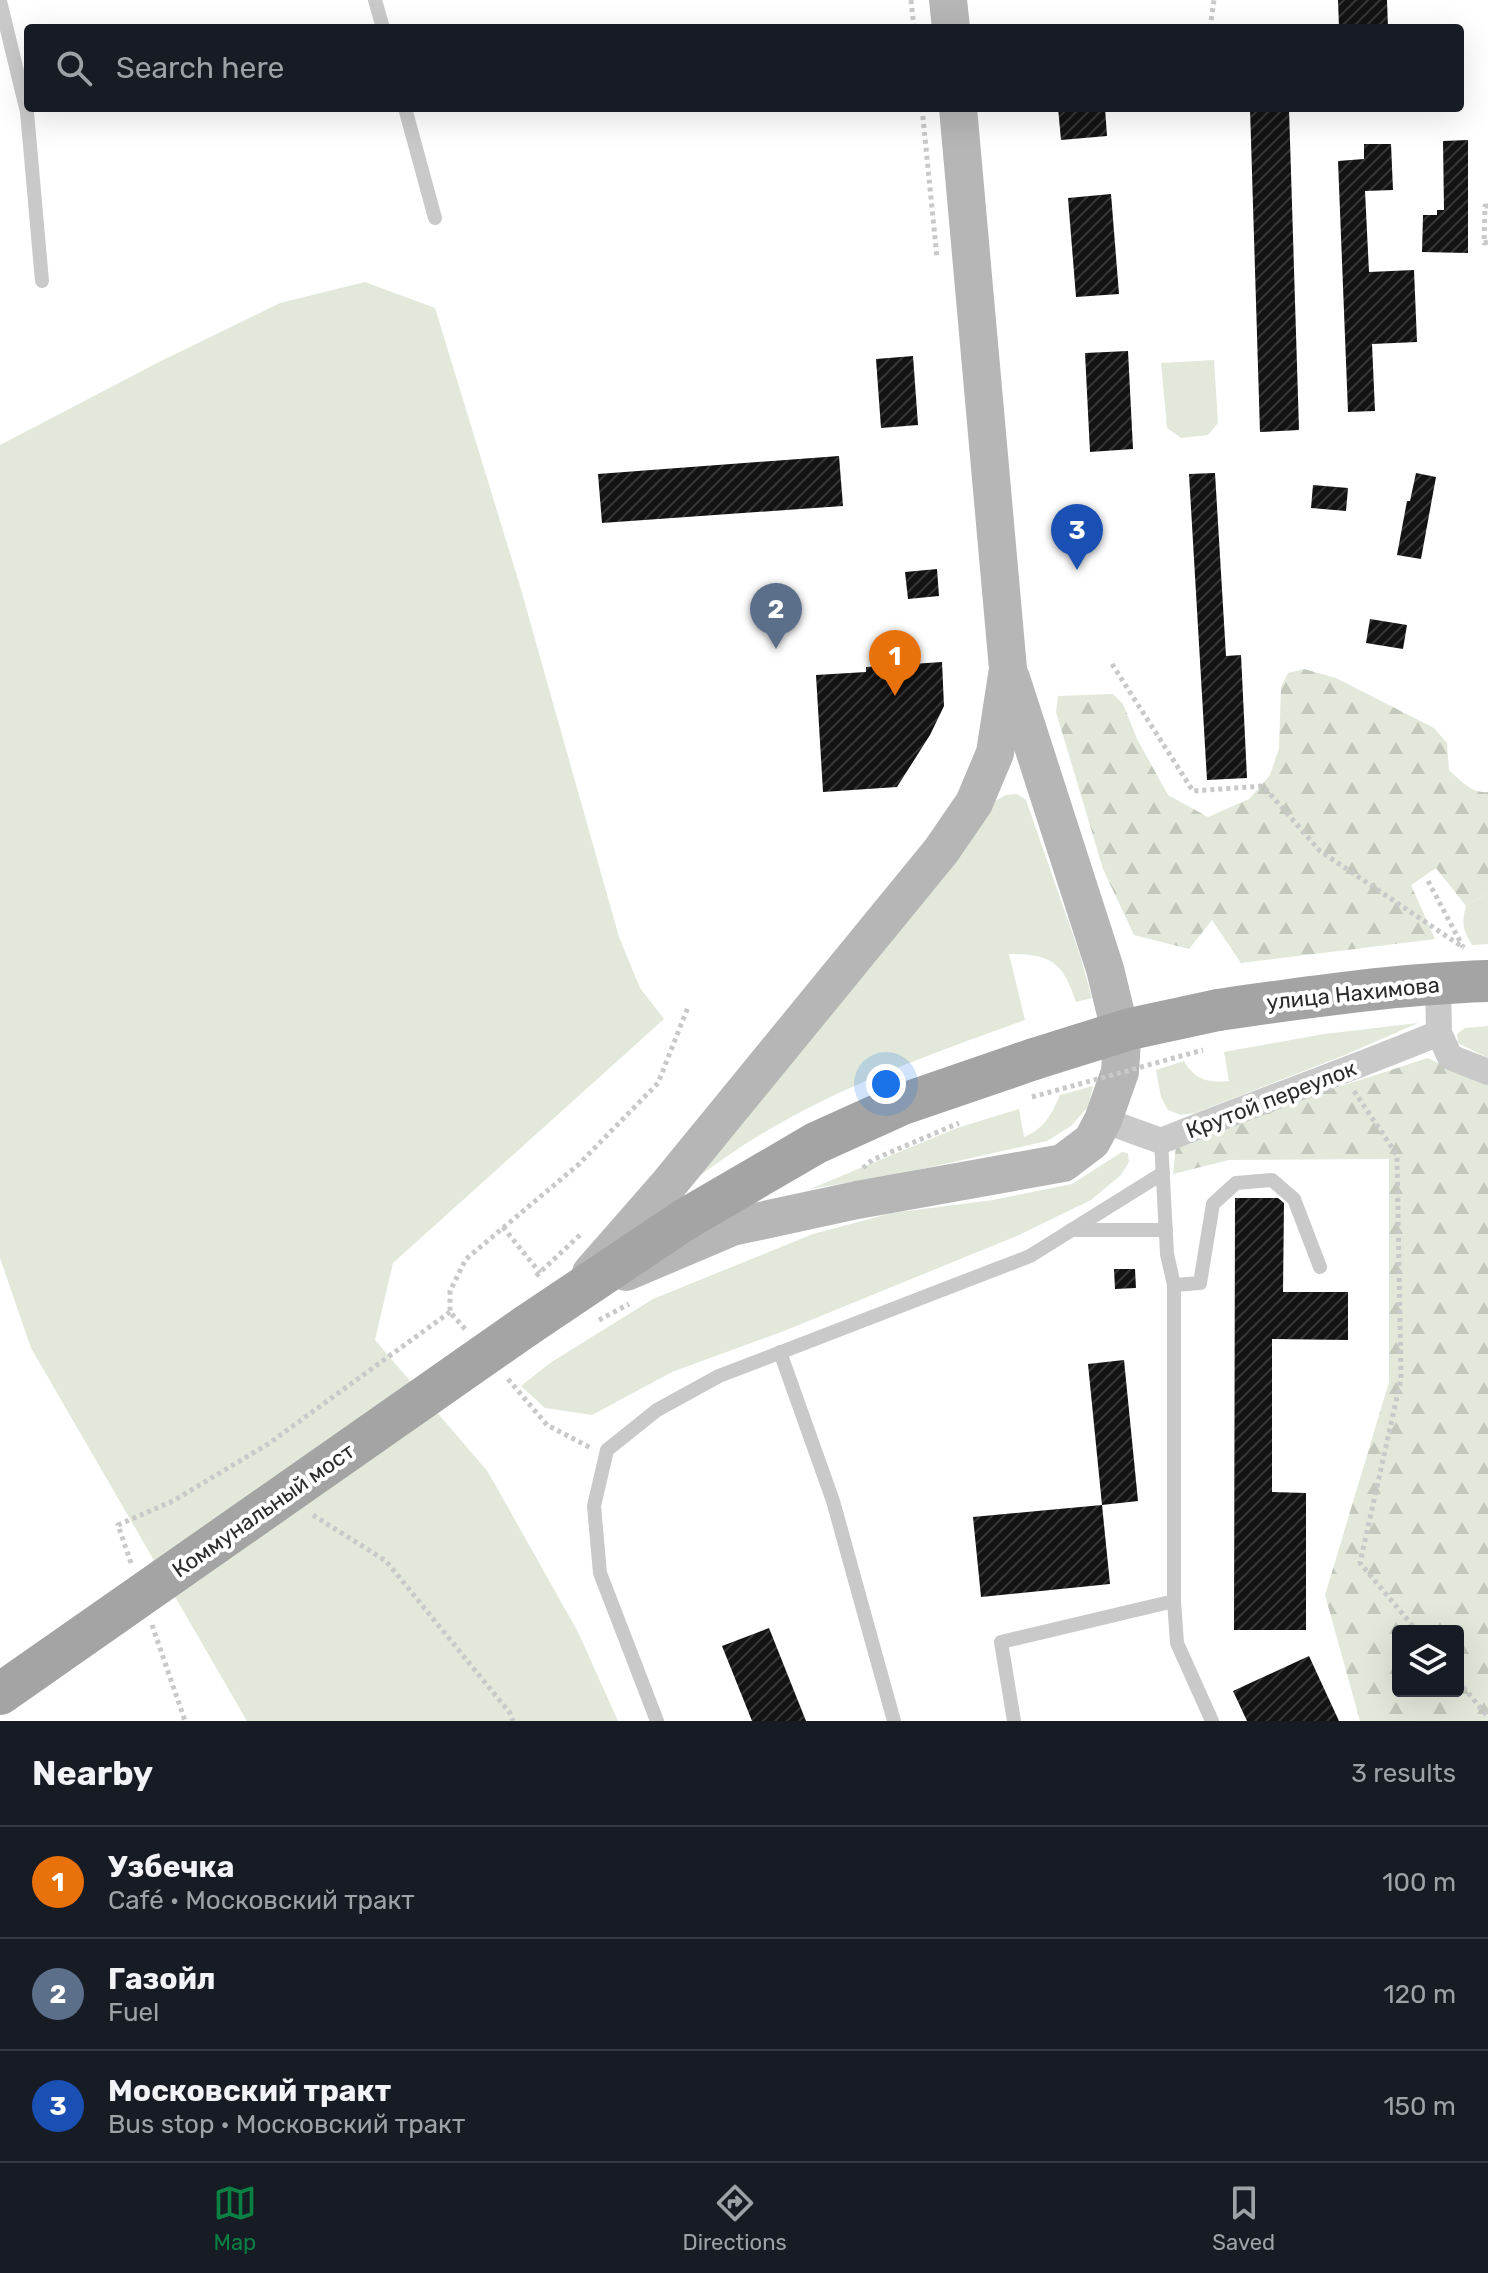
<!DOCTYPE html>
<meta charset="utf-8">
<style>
:root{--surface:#171b24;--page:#20242c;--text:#f1f3f6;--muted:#9ea1a6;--line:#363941;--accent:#0b8043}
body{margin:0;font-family:Rubik,sans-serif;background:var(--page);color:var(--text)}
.controls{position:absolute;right:24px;bottom:24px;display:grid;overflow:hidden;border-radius:8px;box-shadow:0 8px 32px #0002}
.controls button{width:72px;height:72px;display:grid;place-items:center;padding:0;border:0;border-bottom:2px solid var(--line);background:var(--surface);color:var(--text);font:40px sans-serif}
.you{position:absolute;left:886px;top:1084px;width:28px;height:28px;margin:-20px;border:6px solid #fff;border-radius:50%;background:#1a73e8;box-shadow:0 0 0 12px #1a73e833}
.badge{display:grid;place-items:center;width:52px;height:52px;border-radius:50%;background:var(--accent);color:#fff;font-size:26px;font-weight:700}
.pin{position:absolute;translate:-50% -66px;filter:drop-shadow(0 2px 4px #0008)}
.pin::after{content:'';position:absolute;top:42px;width:28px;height:24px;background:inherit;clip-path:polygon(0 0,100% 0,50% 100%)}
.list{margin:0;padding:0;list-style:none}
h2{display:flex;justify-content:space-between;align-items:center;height:104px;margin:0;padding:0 32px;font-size:34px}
h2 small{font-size:26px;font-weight:400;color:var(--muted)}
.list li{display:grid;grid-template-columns:52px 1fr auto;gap:24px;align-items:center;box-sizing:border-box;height:112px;padding:0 32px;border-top:2px solid var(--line)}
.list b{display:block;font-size:30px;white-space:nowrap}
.list p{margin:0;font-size:26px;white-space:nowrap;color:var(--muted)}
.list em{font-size:26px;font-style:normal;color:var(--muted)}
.icon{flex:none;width:44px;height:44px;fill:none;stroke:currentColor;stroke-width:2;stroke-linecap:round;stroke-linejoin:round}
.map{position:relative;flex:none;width:1488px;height:1721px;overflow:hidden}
.search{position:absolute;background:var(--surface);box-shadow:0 8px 32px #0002;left:24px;right:24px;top:24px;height:88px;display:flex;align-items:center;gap:20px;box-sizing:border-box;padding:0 28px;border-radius:8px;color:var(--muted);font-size:30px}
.sheet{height:440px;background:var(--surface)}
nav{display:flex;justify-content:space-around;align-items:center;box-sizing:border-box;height:112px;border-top:2px solid var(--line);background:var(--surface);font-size:22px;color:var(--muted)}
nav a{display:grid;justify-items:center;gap:4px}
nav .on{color:var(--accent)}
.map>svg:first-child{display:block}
.green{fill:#e2e9da}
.forest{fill:url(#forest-firs);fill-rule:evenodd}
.building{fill:url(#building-hatch)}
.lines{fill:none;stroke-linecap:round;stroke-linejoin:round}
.path{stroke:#c9c9c9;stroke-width:5;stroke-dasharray:4 4;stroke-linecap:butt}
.service{stroke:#c9c9c9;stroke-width:14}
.minor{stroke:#c9c9c9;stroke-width:26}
.secondary{stroke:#b6b6b6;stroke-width:38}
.primary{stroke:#a4a4a4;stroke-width:42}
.path-bridge{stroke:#c9c9c9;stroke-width:5;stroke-dasharray:4 4;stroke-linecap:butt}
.primary-bridge{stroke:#a4a4a4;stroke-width:42}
.labels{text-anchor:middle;stroke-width:8;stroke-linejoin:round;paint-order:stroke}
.street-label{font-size:22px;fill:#2c2c2c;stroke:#fff}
</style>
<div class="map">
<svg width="1488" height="1721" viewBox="0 0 1488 1721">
<defs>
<pattern id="forest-firs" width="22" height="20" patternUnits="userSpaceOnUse" patternTransform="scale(2)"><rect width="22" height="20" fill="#e2e9da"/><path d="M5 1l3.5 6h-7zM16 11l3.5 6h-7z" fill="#c2c8bb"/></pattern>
<pattern id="building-hatch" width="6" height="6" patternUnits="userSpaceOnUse" patternTransform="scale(2)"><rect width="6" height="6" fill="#131313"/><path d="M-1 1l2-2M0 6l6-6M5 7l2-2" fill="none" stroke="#363636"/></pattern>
</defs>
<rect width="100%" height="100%" fill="#fff"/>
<g class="green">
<polygon points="365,282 435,308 520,586 619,937 640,988 664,1019 393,1263 375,1340 488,1472 578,1632 618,1721 247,1721 31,1348 0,1258 0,445 159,362 280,303"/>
<polygon points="1214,360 1218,423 1208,435 1181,438 1167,428 1161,363"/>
<path d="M1017,794L1026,800L1080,955L1092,998L1076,1002C1063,963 1052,954 1009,954L1025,1020C901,1065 793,1102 688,1185L989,804L1006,795Z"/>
<path d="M1488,893V944L1472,945C1463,930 1461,923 1466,906Z"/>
<path d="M1418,1023L1345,1055L1195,1113L1181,1115L1168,1110L1161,1097L1156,1070L1184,1061C1195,1080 1208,1083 1229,1081L1224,1052L1324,1034Z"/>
<polygon points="1488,1026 1488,1058 1458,1043 1457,1034 1465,1028"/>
<path d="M1093,1086L1088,1107L1071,1126L1047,1141L904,1173L810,1189L957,1128L1019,1109L1024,1137C1045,1128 1051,1115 1060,1095Z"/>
<polygon points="1122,1152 1128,1153 1129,1162 1121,1175 1091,1200 1019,1235 784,1331 672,1372 592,1415 545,1408 521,1386 550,1363 653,1299 813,1234 892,1213 993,1200 1072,1184"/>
</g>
<g class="forest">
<path d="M1304,669L1336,678L1434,728L1447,743L1449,770C1460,780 1472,794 1488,792V893L1466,906L1436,868L1411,885L1435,939L1241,963L1212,920L1189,949L1134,935L1103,869L1056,712L1058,696L1113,694L1123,704L1137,739L1168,795L1208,817L1249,799L1270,775L1279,748L1281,687L1288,673Z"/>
<path d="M1428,1058L1456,1072L1488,1063V1721H1360L1325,1595L1389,1382V1159L1229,1160L1173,1174L1176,1145L1298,1100ZM1398,1631H1458V1691H1398Z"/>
</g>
<g class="building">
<polygon points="1338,0 1387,0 1388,28 1339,28"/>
<polygon points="1058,108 1105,108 1107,136 1061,140"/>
<polygon points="1250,108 1289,108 1299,430 1260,432"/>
<polygon points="1468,140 1468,253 1422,252 1423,215 1437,215 1437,210 1444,210 1443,141"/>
<polygon points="1364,144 1391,144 1393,190 1365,191 1369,272 1414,270 1417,342 1372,344 1375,411 1348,412 1338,161 1364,159"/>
<polygon points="1111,194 1119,294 1076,297 1068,198"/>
<polygon points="1128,351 1133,449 1090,452 1085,353"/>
<polygon points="913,356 918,425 881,428 876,359"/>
<polygon points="839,456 843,506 602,523 598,474"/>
<polygon points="1215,473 1226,656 1241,655 1247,778 1207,780 1189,474"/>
<polygon points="1416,473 1436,477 1421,559 1397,555 1407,501 1410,501"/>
<polygon points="1313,485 1348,488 1346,511 1311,508"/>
<polygon points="937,569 939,596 908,599 905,572"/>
<polygon points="1370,619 1407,625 1403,649 1366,643"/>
<polygon points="942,662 944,706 930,735 897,787 823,792 816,675 866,672 866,667"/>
<polygon points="1235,1198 1278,1198 1284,1203 1283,1292 1348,1292 1348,1340 1272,1339 1272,1492 1306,1493 1306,1630 1234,1630"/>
<polygon points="1114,1269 1135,1269 1136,1288 1115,1289"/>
<polygon points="1124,1360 1138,1501 1102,1505 1088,1364"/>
<polygon points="1102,1505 1110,1584 981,1597 973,1517"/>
<polygon points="769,1628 806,1721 752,1721 722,1646"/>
<polygon points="1309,1656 1339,1721 1247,1721 1233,1691"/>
</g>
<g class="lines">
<g class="path">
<polyline points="911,0 914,28"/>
<polyline points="1210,28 1214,0"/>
<polyline points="922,108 937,258"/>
<polyline points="1488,206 1485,206 1484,243 1488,242"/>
<polyline points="1112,664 1193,791 1263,786 1320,851 1464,948"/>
<polyline points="1428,881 1463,947"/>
<polyline points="1354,1091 1397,1155 1401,1379 1360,1563 1417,1631"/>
<polyline points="863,1168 872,1160 959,1123"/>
<polyline points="503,1227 540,1273"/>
<polyline points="536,1276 581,1234"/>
<polyline points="599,1320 629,1304"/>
<polyline points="465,1329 450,1312 450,1291 466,1259 578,1165 658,1083 688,1007"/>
<polyline points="508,1379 547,1425 591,1448"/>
<polyline points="313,1515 386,1561 510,1713 513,1721"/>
<polyline points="131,1563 118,1525 173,1501 268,1444 450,1312"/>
<polyline points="152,1625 185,1721"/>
<polyline points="1458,1681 1488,1717"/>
</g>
<g class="service">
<polyline points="375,0 383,28"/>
<polyline points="0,1 27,112 42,281"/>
<polyline points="405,108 435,218"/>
<polyline points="1161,1141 1167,1254 1174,1285 1174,1601 1177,1643 1212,1721"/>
<polyline points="1071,1230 1166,1230"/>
<polyline points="1174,1285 1200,1283 1213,1204 1236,1183 1272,1180 1294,1199 1320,1267"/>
<polyline points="780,1352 833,1501 894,1721"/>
<polyline points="657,1721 600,1573 594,1506 607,1450 657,1410 719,1376 1030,1256 1163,1173"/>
<polyline points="1014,1721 1001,1642 1174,1601"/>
</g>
<g class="minor">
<polyline points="1439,1033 1450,1057 1488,1072"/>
<path d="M1103,1120L1161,1141C1253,1104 1347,1071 1439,1033L1438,983"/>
</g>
<g class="secondary">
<polyline points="948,0 951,28"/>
<polyline points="626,1272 732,1227 857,1200 1063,1163 1092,1141 1103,1120 1120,1072 1122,1039 1105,969 1011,678"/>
<polyline points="591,1273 668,1185 941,851 974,803 995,753 1008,669 958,108"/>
</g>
<g class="primary">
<path d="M1218,1010C1308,997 1397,984 1488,981"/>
<polyline points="526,1326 684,1220 816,1143 900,1105 1034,1059"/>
</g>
<polyline class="path-bridge" points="1032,1097 1203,1050"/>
<g class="primary-bridge">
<polyline points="1034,1059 1130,1029 1218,1010"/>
<polyline points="0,1694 526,1326"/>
</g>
</g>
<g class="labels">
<g class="street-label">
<text transform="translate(1353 993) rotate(-6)" y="8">улица Нахимова</text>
<text transform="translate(1271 1099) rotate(-21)" y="8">Крутой переулок</text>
<text transform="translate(263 1510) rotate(-35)" y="8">Коммунальный мост</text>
</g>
</g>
</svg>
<div class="controls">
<button><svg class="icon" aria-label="layers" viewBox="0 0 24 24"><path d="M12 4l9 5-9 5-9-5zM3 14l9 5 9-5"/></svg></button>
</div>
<div class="you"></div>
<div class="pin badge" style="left:895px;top:696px;background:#e8710a">1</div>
<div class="pin badge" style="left:776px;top:649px;background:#5c6f8a">2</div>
<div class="pin badge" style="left:1077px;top:570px;background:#1a4fb4">3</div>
<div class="search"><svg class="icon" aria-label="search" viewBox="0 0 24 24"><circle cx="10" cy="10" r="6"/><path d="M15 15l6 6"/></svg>Search here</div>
</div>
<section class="sheet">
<h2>Nearby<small>3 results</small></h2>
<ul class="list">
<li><span class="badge" style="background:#e8710a">1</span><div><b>Узбечка</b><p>Café · Московский тракт</p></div><em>100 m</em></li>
<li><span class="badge" style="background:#5c6f8a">2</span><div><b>Газойл</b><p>Fuel</p></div><em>120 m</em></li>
<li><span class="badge" style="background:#1a4fb4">3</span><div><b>Московский тракт</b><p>Bus stop · Московский тракт</p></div><em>150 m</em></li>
</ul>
</section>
<nav>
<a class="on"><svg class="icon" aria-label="map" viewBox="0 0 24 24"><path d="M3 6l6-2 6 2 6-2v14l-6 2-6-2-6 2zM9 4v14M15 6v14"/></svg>Map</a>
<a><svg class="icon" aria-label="directions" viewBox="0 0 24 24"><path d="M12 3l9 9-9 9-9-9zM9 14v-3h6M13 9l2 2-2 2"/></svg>Directions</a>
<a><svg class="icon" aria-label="saved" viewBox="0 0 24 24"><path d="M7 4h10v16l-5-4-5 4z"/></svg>Saved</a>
</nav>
